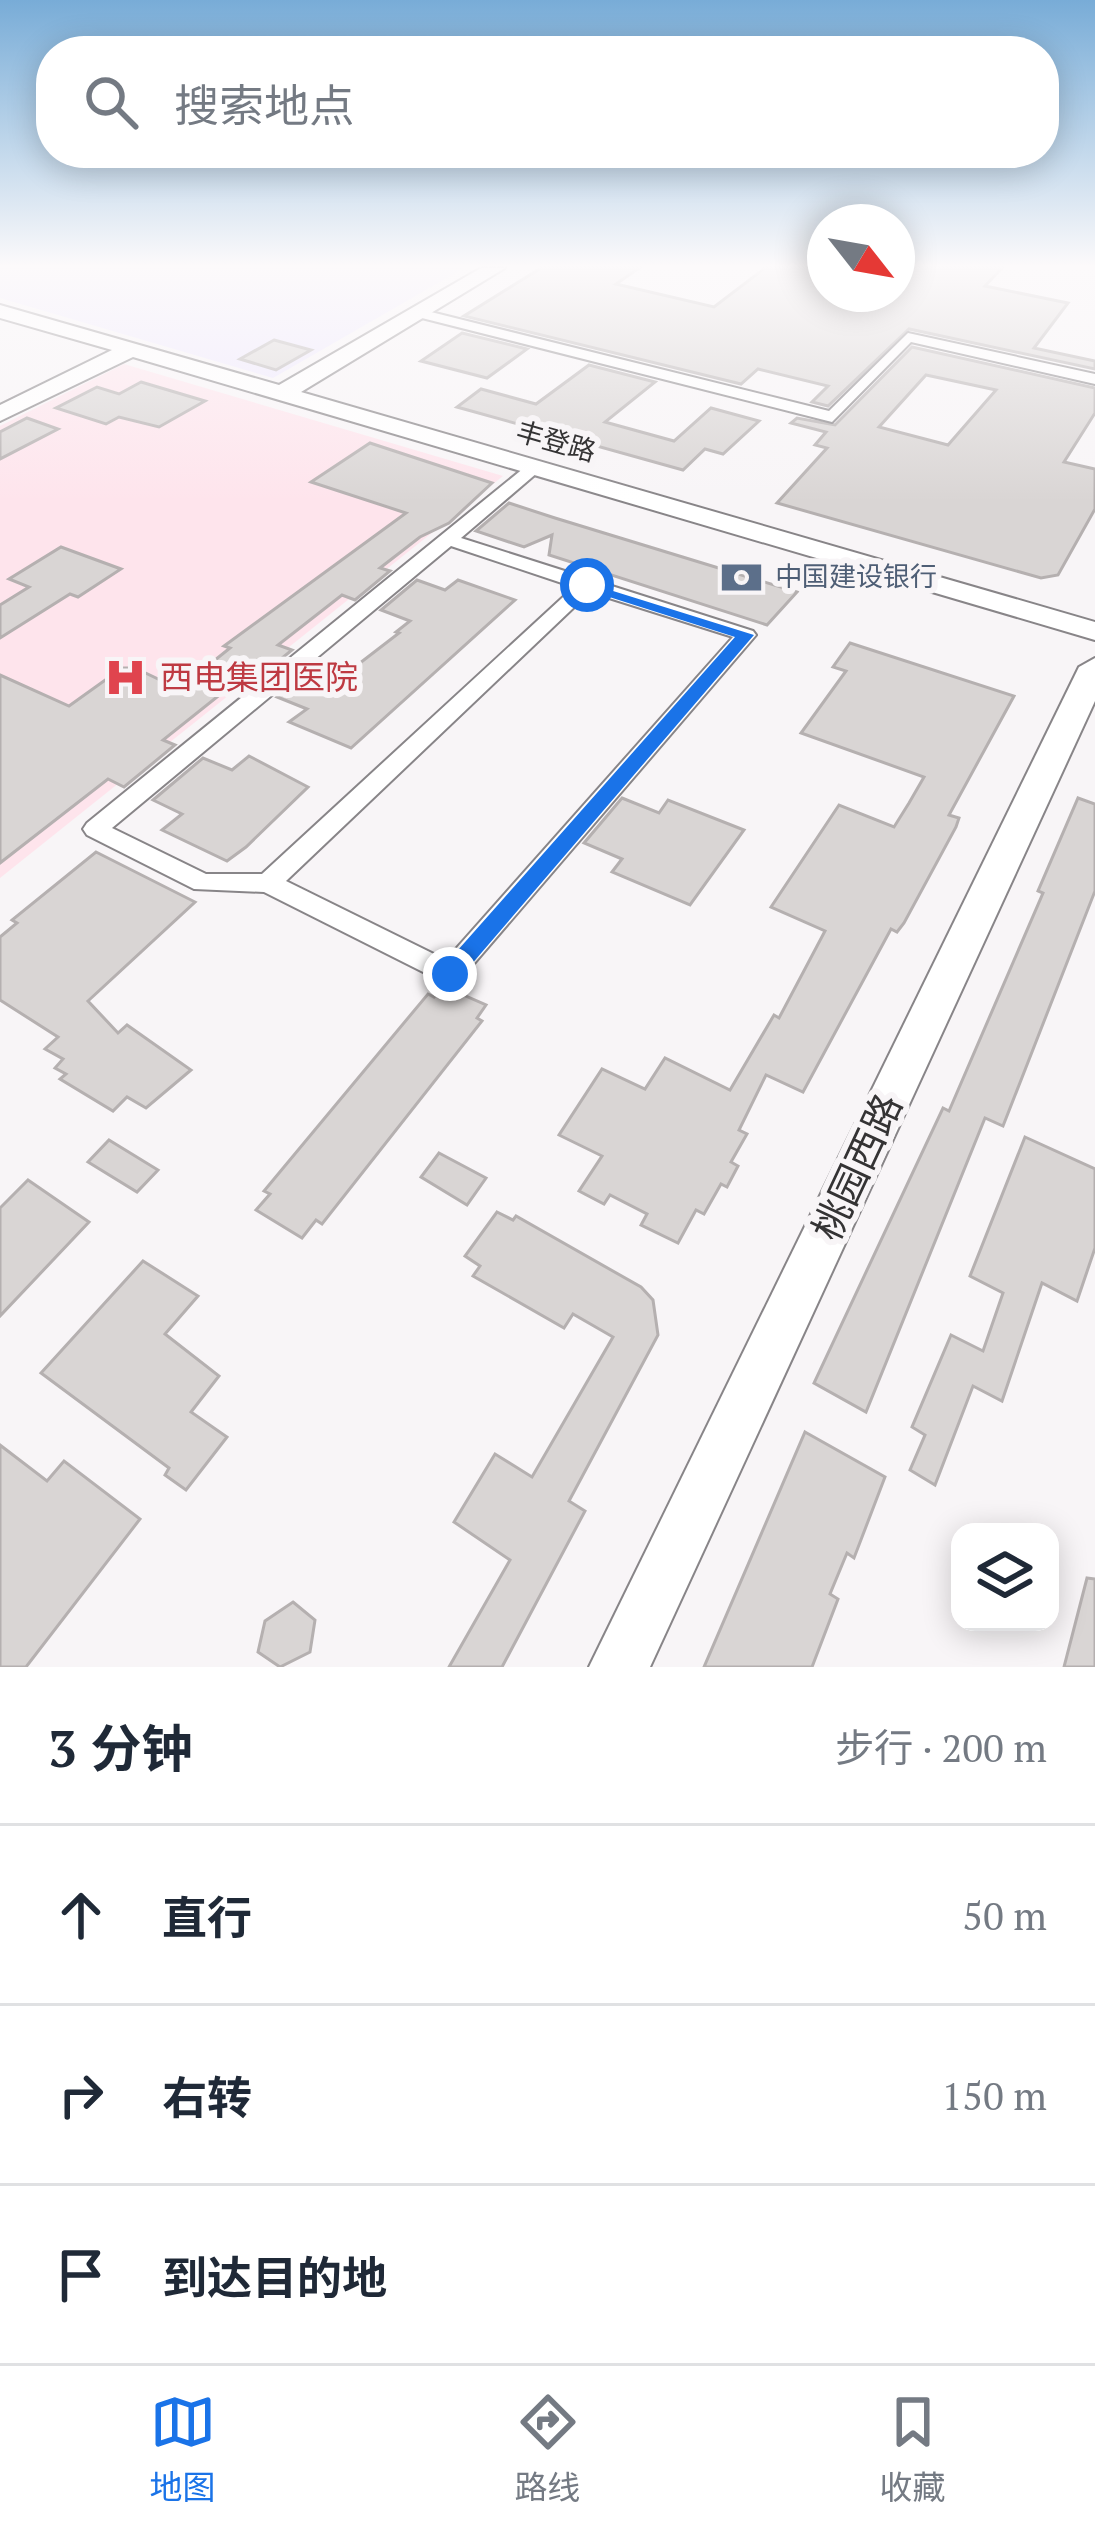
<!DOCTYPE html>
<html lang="zh">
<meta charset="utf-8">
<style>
:root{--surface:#fff;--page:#f6f6f7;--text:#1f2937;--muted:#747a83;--line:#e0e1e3;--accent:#1a73e8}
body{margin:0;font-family:"PT Serif","Noto Sans SC",serif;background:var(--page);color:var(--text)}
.controls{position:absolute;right:36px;bottom:36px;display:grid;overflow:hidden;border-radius:24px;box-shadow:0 6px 30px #0003}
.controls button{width:108px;height:108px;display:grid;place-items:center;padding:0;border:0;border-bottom:3px solid var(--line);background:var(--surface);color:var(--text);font:60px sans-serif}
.compass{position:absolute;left:807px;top:204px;width:108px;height:108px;border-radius:50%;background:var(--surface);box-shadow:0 6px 30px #0003;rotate:121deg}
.stop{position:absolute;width:36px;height:36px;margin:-27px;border:9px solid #1a73e8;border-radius:50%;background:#fff}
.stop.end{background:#1a73e8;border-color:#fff;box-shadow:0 3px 12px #0008}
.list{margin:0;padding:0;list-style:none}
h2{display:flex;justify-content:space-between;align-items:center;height:156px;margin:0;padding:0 48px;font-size:51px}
h2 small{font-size:39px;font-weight:400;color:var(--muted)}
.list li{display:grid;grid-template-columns:78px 1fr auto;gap:36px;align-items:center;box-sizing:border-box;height:180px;padding:0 48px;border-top:3px solid var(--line)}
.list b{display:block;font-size:45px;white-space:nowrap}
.list em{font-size:39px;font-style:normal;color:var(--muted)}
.icon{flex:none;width:66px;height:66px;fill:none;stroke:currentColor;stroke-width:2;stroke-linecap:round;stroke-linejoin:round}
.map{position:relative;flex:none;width:1095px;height:1667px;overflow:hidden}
.search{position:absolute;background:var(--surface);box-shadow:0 6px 30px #0003;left:36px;right:36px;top:36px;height:132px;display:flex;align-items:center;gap:30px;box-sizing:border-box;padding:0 42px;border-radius:48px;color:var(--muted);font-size:45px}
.sheet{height:696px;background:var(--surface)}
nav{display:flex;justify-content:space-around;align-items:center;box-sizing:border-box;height:168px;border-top:3px solid var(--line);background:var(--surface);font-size:33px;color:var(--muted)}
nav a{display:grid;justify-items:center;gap:6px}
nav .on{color:var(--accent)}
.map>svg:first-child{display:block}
.education{fill:#eee8fe}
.medical{fill:#fee4ec}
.building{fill:#d9d5d4;stroke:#b5b0b0;stroke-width:3;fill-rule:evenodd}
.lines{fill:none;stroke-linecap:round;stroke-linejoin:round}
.street-casing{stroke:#888588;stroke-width:4}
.secondary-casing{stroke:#888588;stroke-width:4}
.street{fill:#fff;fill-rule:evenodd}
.secondary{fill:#fff;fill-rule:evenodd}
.route{fill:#1a73e8}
.labels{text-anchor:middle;stroke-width:12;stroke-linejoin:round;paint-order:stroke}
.far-street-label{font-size:27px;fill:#343334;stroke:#f8f5f7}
.far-service-label{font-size:27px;fill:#4e5e75;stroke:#f8f5f7;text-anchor:start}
.health-label{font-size:33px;fill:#be3a42;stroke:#f8f5f7;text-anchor:start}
.near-street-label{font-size:39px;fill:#343334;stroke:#f8f5f7}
</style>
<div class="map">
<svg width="1095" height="1667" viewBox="0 0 1095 1667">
<rect width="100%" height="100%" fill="#f8f5f7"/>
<polygon class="education" points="0,268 464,268 273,378 0,298"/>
<polygon class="medical" points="124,364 503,476 0,878 0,426"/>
<g class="building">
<polygon points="541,268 639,268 616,284 714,307 765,268 825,268 825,294 897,294 897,284 913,268 1002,268 985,286 1068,303 1034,348 1095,361 1095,369 909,329 828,406 812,402 828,386 758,369 741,384 464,316"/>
<polygon points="462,333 527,349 487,378 421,361"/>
<polygon points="274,340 311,350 276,370 240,359"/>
<path d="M912,347L1095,388V413L1064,462L1095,469V509L1058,575L1041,578L777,503L827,448L815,445L826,432L791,423L797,418L835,425ZM926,375L996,390L948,445L879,427Z"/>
<polygon points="589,365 655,382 605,422 674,441 711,408 759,421 723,454 705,449 683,470 457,407 481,389 536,404"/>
<polygon points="141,382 205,401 159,427 119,417 106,424 56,408 97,387 119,394"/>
<polygon points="27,418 58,429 0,459 0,432"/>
<polygon points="370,443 492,483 449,523 420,537 380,568 390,571 355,600 342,595 278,645 292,650 249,685 237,681 163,740 175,745 124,787 108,779 0,863 0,675 69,706 122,668 135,668 179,689 230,648 224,646 406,513 311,482"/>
<polygon points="509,503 555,518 797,592 767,625 549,555 552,535 524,547 476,531"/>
<polygon points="61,547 121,569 78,597 70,594 0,638 0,605 29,587 9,579"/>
<polygon points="417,580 445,590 458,580 515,600 351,748 289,722 307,709 277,697 319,661 347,673 399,633 396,632 410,621 381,610"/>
<polygon points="850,643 1014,696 949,815 959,818 956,827 904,923 897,932 891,929 803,1092 766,1075 739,1130 747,1134 731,1162 738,1166 727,1187 721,1184 704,1214 696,1210 678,1243 641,1225 647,1214 610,1195 604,1204 579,1191 602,1156 559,1135 602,1069 645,1089 665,1058 730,1090 774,1015 779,1018 825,931 771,907 839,805 894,827 909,803 924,777 801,733 846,671 833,667"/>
<polygon points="249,756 308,787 246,847 227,861 162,830 182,814 153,800 203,758 232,770"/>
<polygon points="622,798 659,813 668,800 744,830 690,905 612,872 622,859 584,843"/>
<polygon points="1078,798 1095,804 1095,891 1003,1126 985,1118 866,1412 814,1383 943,1108 949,1111 1043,893 1038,891"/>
<polygon points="96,852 195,902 88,1001 118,1033 127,1025 191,1070 146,1108 127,1097 113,1111 60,1079 66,1074 55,1068 63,1059 45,1049 58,1037 0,1000 0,937 17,923 12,920"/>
<polygon points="443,986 486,1005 477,1018 482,1021 322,1224 316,1220 302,1238 256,1210 270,1194 264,1191 428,994 434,997"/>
<polygon points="1025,1137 1095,1169 1095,1248 1077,1301 1042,1283 1002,1401 973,1386 935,1485 910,1470 925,1435 912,1427 951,1335 983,1351 1003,1293 970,1276"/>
<polygon points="109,1140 158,1170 137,1192 88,1162"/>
<polygon points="439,1153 486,1178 467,1205 421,1177"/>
<polygon points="28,1180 89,1222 0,1316 0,1208"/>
<polygon points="497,1212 513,1220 516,1216 641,1287 653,1300 658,1335 569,1501 585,1511 502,1667 449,1667 510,1560 454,1522 495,1454 532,1477 613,1337 573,1314 564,1328 473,1276 480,1266 465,1256"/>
<polygon points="143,1261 198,1296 165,1334 219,1376 191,1412 227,1437 186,1490 165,1475 169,1468 41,1373"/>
<polygon points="805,1432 885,1477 854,1558 847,1553 830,1594 838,1599 812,1667 704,1667"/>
<polygon points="0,1445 47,1481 64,1461 140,1519 26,1667 0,1667"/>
<polygon points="1087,1578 1095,1579 1095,1667 1064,1667"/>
<polygon points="293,1602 315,1620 310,1652 280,1667 258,1652 265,1621"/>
</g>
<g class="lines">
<defs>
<g id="street">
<polygon points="419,309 829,411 908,333 1095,374 1095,384 911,342 832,422 414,316 414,310"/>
<path d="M530,463L544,467L461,538L753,631L756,635L459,981L450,984L441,981L264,892L194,889L87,835L83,829L87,823ZM451,546L574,587L262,874H206L112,828ZM590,592L733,637L446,960L286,881Z"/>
</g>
<g id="secondary">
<polygon points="481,268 505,268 301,392 1095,622 1095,640 133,357 0,421 0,405 112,350 0,318 0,305 279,385"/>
<polygon points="1095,658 1095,701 650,1667 589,1667 1079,667"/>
</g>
</defs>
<use href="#street" class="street-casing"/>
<use href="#secondary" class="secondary-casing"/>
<use href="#street" class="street"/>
<use href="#secondary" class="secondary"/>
</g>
<linearGradient id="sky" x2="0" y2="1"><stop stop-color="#78acd7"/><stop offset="0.53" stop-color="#fcfafb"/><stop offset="1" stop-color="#fcfafb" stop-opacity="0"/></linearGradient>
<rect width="1095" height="502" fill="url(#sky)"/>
<polygon class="route" points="581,581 754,635 458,980 442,980 442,968 735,637 581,588"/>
<defs>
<symbol id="bank-bare" viewBox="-9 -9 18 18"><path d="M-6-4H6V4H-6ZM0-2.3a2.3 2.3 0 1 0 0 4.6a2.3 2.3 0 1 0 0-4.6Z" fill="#5c6f8a" stroke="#f8f5f7" stroke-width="2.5" paint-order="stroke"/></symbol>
<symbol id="hospital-bare" viewBox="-9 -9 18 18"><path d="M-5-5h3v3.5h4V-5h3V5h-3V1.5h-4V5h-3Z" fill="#e0444e" stroke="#f8f5f7" stroke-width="2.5" paint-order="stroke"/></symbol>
</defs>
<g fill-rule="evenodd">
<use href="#bank-bare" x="712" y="548" width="59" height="59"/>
<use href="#hospital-bare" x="96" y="648" width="59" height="59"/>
</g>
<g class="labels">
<g class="far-street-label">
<text transform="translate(556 442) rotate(16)" y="9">丰登路</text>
</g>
<g class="far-service-label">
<text x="775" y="586">中国建设银行</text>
</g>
<g class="health-label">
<text x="160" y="689">西电集团医院</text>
</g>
<g class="near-street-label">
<text transform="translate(857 1167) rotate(-65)" y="14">桃园西路</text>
</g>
</g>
</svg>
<div class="controls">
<button><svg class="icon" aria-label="layers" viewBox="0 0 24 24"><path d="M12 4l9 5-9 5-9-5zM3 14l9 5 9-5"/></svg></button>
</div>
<svg class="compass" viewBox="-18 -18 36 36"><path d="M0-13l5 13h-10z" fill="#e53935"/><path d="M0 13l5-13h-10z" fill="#747a83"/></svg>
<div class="stop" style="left:587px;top:585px"></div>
<div class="stop end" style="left:450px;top:974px"></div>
<div class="search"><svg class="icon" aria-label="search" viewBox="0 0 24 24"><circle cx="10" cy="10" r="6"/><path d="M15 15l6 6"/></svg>搜索地点</div>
</div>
<section class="sheet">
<h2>3 分钟<small>步行 · 200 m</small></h2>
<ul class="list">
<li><svg class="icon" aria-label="ahead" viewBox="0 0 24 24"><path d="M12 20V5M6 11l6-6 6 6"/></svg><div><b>直行</b></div><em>50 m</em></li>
<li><svg class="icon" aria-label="right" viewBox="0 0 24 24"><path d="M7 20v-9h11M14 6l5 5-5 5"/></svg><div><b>右转</b></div><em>150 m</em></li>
<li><svg class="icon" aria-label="arrive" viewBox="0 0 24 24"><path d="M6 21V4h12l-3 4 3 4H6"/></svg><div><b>到达目的地</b></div></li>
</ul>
</section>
<nav>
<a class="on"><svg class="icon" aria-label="map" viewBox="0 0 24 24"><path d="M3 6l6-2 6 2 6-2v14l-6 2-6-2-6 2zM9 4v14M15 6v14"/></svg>地图</a>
<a><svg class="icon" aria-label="directions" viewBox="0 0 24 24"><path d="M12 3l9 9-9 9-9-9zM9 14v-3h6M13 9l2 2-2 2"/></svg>路线</a>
<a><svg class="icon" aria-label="saved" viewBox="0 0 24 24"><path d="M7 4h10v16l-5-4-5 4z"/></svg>收藏</a>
</nav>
